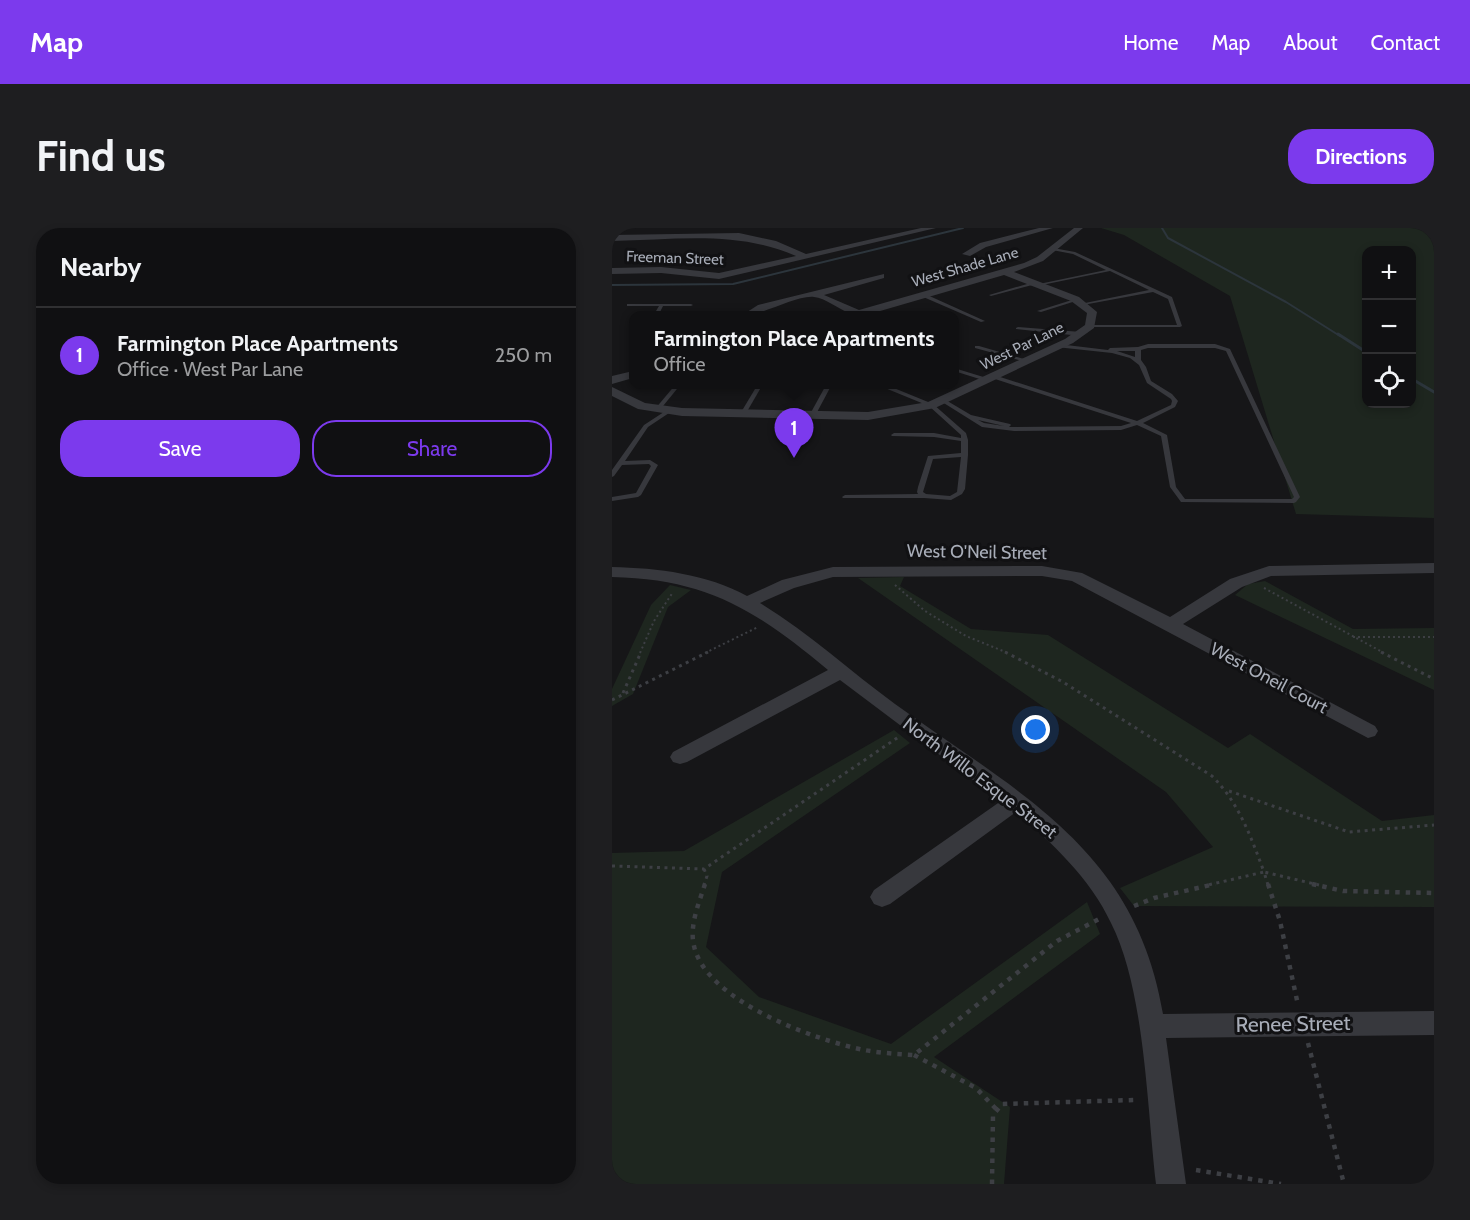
<!DOCTYPE html>
<meta charset="utf-8">
<style>
:root{--surface:#101012;--page:#1e1e20;--text:#f1f3f6;--muted:#9c9d9f;--line:#303032;--accent:#7c3aed}
body{margin:0;font-family:Cabin,sans-serif;background:var(--page);color:var(--text)}
.controls{position:absolute;right:18px;top:18px;display:grid;overflow:hidden;border-radius:12px;box-shadow:0 3px 9px #0003}
.controls button{width:54px;height:54px;display:grid;place-items:center;padding:0;border:0;border-bottom:2px solid var(--line);background:var(--surface);color:var(--text);font:30px sans-serif}
.you{position:absolute;left:424px;top:502px;width:21px;height:21px;margin:-15px;border:4px solid #fff;border-radius:50%;background:#1a73e8;box-shadow:0 0 0 9px #1a73e833}
.badge{display:grid;place-items:center;width:39px;height:39px;border-radius:50%;background:var(--accent);color:#fff;font-size:20px;font-weight:700}
.pin{position:absolute;translate:-50% -50px;filter:drop-shadow(0 2px 3px #0008)}
.pin::after{content:'';position:absolute;top:32px;width:21px;height:18px;background:inherit;clip-path:polygon(0 0,100% 0,50% 100%)}
.popup{position:absolute;left:17px;top:83px;width:330px;height:78px;box-sizing:border-box;display:grid;place-content:center;border-radius:12px;background:var(--surface);filter:drop-shadow(0 2px 4px #0005);font-size:20px;white-space:nowrap;color:var(--muted)}
.popup b{font-size:22px;color:var(--text)}
.popup::after{content:'';position:absolute;left:50%;top:100%;margin-left:-12px;border:12px solid transparent;border-top-color:var(--surface)}
.list{margin:0;padding:0;list-style:none}
h2{display:flex;justify-content:space-between;align-items:center;height:78px;margin:0;padding:0 24px;font-size:26px}
h2 small{font-size:20px;font-weight:400;color:var(--muted)}
.list li{display:grid;grid-template-columns:39px 1fr auto;gap:18px;align-items:center;box-sizing:border-box;height:96px;padding:0 24px;border-top:2px solid var(--line)}
.list b{display:block;font-size:22px;white-space:nowrap}
.list p{margin:0;font-size:20px;white-space:nowrap;color:var(--muted)}
.list em{font-size:20px;font-style:normal;color:var(--muted)}
.actions{display:flex;gap:12px;padding:18px 24px}
.actions a{flex:1;padding:14px 0;border:2px solid var(--accent);border-radius:24px;text-align:center;font-size:21px;color:var(--accent)}
.actions .main{background:var(--accent);color:#fff}
.icon{flex:none;width:33px;height:33px;fill:none;stroke:currentColor;stroke-width:2;stroke-linecap:round;stroke-linejoin:round}
.map{position:relative;flex:none;width:822px;height:956px;overflow:hidden;border-radius:24px}
header{display:flex;align-items:center;gap:36px;box-sizing:border-box;height:84px;padding:0 30px;background:var(--accent);color:#fff}
header strong{font-size:28px}
nav{display:flex;gap:33px;margin-inline-start:auto;font-size:21px}
.intro{display:flex;align-items:center;justify-content:space-between;box-sizing:border-box;height:144px;padding:0 36px}
h1{margin:0;font-size:42px}
.button{padding:15px 27px;border-radius:24px;background:var(--accent);color:#fff;font-size:21px;font-weight:700}
main{display:flex;gap:36px;padding:0 36px}
aside{flex:1;background:var(--surface);border-radius:24px;box-shadow:0 3px 9px #0003}
.map>svg:first-child{display:block}
.green{fill:#1e261f;fill-rule:evenodd}
.lines{fill:none;stroke-linecap:round;stroke-linejoin:round}
.stream-far1{stroke:#2c353c;stroke-width:2}
.stream{stroke:#2c353c;stroke-width:3}
.path-far2{stroke:#3d3f44;stroke-width:2;stroke-dasharray:2 3;stroke-linecap:butt}
.path-far1{stroke:#3d3f44;stroke-width:3;stroke-dasharray:3 4.5;stroke-linecap:butt}
.path{stroke:#3d3f44;stroke-width:4.5;stroke-dasharray:4.5 6;stroke-linecap:butt}
.lane{fill:#37383d;fill-rule:evenodd}
.street{fill:#37383d;fill-rule:evenodd}
.labels{text-anchor:middle;stroke-width:6;stroke-linejoin:round;paint-order:stroke}
.far-street-label{font-size:15px;fill:#a8adb8;stroke:#111113}
.street-label{font-size:18px;fill:#a8adb8;stroke:#111113}
.near-street-label{font-size:21px;fill:#a8adb8;stroke:#111113}
</style>
<header>
<strong>Map</strong>
<nav><a>Home</a><a>Map</a><a>About</a><a>Contact</a></nav>
</header>
<div class="intro"><h1>Find us</h1><a class="button">Directions</a></div>
<main>
<aside>
<h2>Nearby<small></small></h2>
<ul class="list">
<li><span class="badge">1</span><div><b>Farmington Place Apartments</b><p>Office · West Par Lane</p></div><em>250 m</em></li>
</ul>
<div class="actions"><a class="main">Save</a><a>Share</a></div>
</aside>
<div class="map">
<svg width="822" height="956" viewBox="0 0 822 956">
<rect width="100%" height="100%" fill="#161618"/>
<g class="green">
<path d="M489,0H822V290L684,286L618,68L512,7ZM754,22H800V176H754Z"/>
<polygon points="292,349 288,358 359,401 436,407 616,520 638,506 770,593 822,587 822,679 522,678 508,660 601,619 554,564 246,350"/>
<polygon points="653,353 741,401 822,400 822,462 623,367 636,356"/>
<polygon points="58,357 79,362 56,379 21,466 0,478 0,461 39,377"/>
<polygon points="282,502 298,515 110,644 94,719 147,769 279,816 475,674 488,706 322,829 398,879 392,956 0,956 0,625 72,623"/>
</g>
<g class="lines">
<g class="stream-far1">
<polyline points="550,0 556,10 674,74 728,108"/>
<polyline points="0,57 121,56 351,0"/>
</g>
<g class="stream">
<polyline points="726,106 754,124"/>
<polyline points="800,151 822,164"/>
</g>
<g class="path-far2">
<polyline points="283,357 313,383 354,408 396,425"/>
<polyline points="652,360 772,425"/>
<polyline points="741,409 822,409"/>
<polyline points="28,425 42,393 61,364"/>
<polyline points="93,425 146,399"/>
</g>
<g class="path-far1">
<path d="M393,424L451,454L600,548C627,575 639,609 652,644L596,657"/>
<polyline points="769,424 822,451"/>
<polyline points="11,465 29,424"/>
<polyline points="0,472 96,424"/>
<polyline points="617,563 737,604 822,597"/>
<polyline points="0,638 92,641 288,508"/>
<polyline points="92,641 95,648 92,657"/>
<polyline points="656,657 652,644 707,657"/>
</g>
<g class="path">
<path d="M93,656C87,675 77,698 82,718C94,773 203,812 252,822C268,825 285,826 302,827L445,713L487,691"/>
<polyline points="656,656 668,693 686,777"/>
<polyline points="700,656 731,663 822,665"/>
<polyline points="522,678 542,670 603,656"/>
<polyline points="696,815 732,956"/>
<polyline points="302,827 364,860 385,882"/>
<polyline points="584,942 669,956"/>
<polyline points="380,956 381,887 390,876 522,872"/>
</g>
<g class="lane">
<polygon points="441,20 463,24 560,69 570,98 568,99 476,99 476,97 565,97 556,71 541,64 471,77 471,76 473,75 537,62 498,43 425,58 427,56 494,42 461,26 440,22"/>
<polygon points="422,54 424,56 379,68 377,67"/>
<polygon points="309,66 313,66 373,93 369,94 309,68"/>
<polygon points="463,71 467,72 429,84 425,83"/>
<polygon points="17,76 79,76 81,77 79,78 51,78 46,88 41,88 47,78 15,78 15,76"/>
<polygon points="406,99 469,104 472,106 469,108 404,101 404,100"/>
<path d="M446,116L496,122L498,120L526,119L536,116H603L618,121L688,269L684,274L682,275L569,274L558,259L549,208L525,197L509,202L402,203L370,199L327,172L332,171L359,187L398,196L399,197L397,199H402L509,198L519,195L380,150V148L382,147L525,193L559,177L560,173L559,171L535,155L527,137L518,130L500,125L444,119L443,118ZM536,120H603L614,123L682,269L680,271H573L564,259L555,207L531,195L563,179L566,173L560,166L539,153L534,139L529,132V122ZM505,123H523V129ZM366,192L392,198L372,195Z"/>
<polygon points="363,118 367,118 419,133 414,134 363,120"/>
<polygon points="342,140 378,151 379,152 374,153 342,143"/>
<polygon points="64,156 69,156 47,183 43,183 43,181"/>
<polygon points="146,156 151,156 133,187 129,187 128,186"/>
<polygon points="214,157 219,158 203,188 198,189 197,188"/>
<path d="M273,158H277L321,176L354,205L356,212V227L353,261L350,266L339,272L312,270H231L230,269L233,267L306,266L305,264L306,259L316,228L349,225V213L322,209L280,208L279,207L282,205H322L349,210V207L317,178L273,160ZM349,229L345,264L338,268L314,266L311,264L321,231Z"/>
<polygon points="55,182 60,183 36,199 13,233 38,232 46,237 29,267 26,269 0,273 0,269 24,265 39,238 37,236 10,237 2,248 0,249 0,242 32,197"/>
</g>
<g class="street">
<path d="M309,0H324L107,51L49,45L0,46V40L49,39L107,45L184,28C124,2 64,12 0,13V7L127,5L164,13L194,26Z"/>
<polygon points="427,0 441,0 374,19 358,28 350,26 368,15"/>
<path d="M462,0H471L431,33L402,44L467,69L485,84L482,100L461,115L323,180L256,192L70,188L26,181L0,168V159L33,175L70,180L256,184L316,174L453,111L473,97L475,85L459,73L392,47L251,88H233L237,85C227,81 213,70 202,69C184,67 150,88 129,88L146,77L272,46V50L212,67L247,82L412,35L425,29Z"/>
<polygon points="21,143 21,150 0,156 0,148"/>
<path d="M822,335V345L659,348L630,359L571,396L763,498L766,503L763,508L756,510L460,353L430,348L221,349L182,360L148,375C197,405 238,443 283,476C406,565 524,621 551,786L822,783V807L554,810L574,956H544C535,880 533,762 499,695C478,650 441,616 404,584L278,676L270,679L262,676L258,669L262,662L389,573L228,452L75,534L68,536L61,534L58,529L61,524L216,442C145,383 96,351 0,349V339C46,340 95,346 135,368L170,352L221,339L430,338L470,345L558,389L618,351L657,338Z"/>
</g>
</g>
<g class="labels">
<g class="far-street-label">
<text transform="translate(63 30) rotate(2)" y="5">Freeman Street</text>
<text transform="translate(353 39) rotate(-16)" y="5">West Shade Lane</text>
<text transform="translate(410 118) rotate(-26)" y="5">West Par Lane</text>
</g>
<g class="street-label">
<text transform="translate(365 324) rotate(1)" y="6">West O'Neil Street</text>
<text transform="translate(657 450) rotate(28)" y="6">West Oneil Court</text>
<text transform="translate(368 550) rotate(37)" y="6">North Willo Esque Street</text>
</g>
<g class="near-street-label">
<text transform="translate(681 796) rotate(-1)" y="7">Renee Street</text>
</g>
</g>
</svg>
<div class="controls">
<button>+</button>
<button>−</button>
<button><svg class="icon" aria-label="locate" viewBox="0 0 24 24"><circle cx="12" cy="12" r="6"/><path d="M12 2v4M12 18v4M2 12h4M18 12h4"/></svg></button>
</div>
<div class="you"></div>
<div class="pin badge" style="left:182px;top:230px">1</div>
<div class="popup"><b>Farmington Place Apartments</b>Office</div>
</div>
</main>
